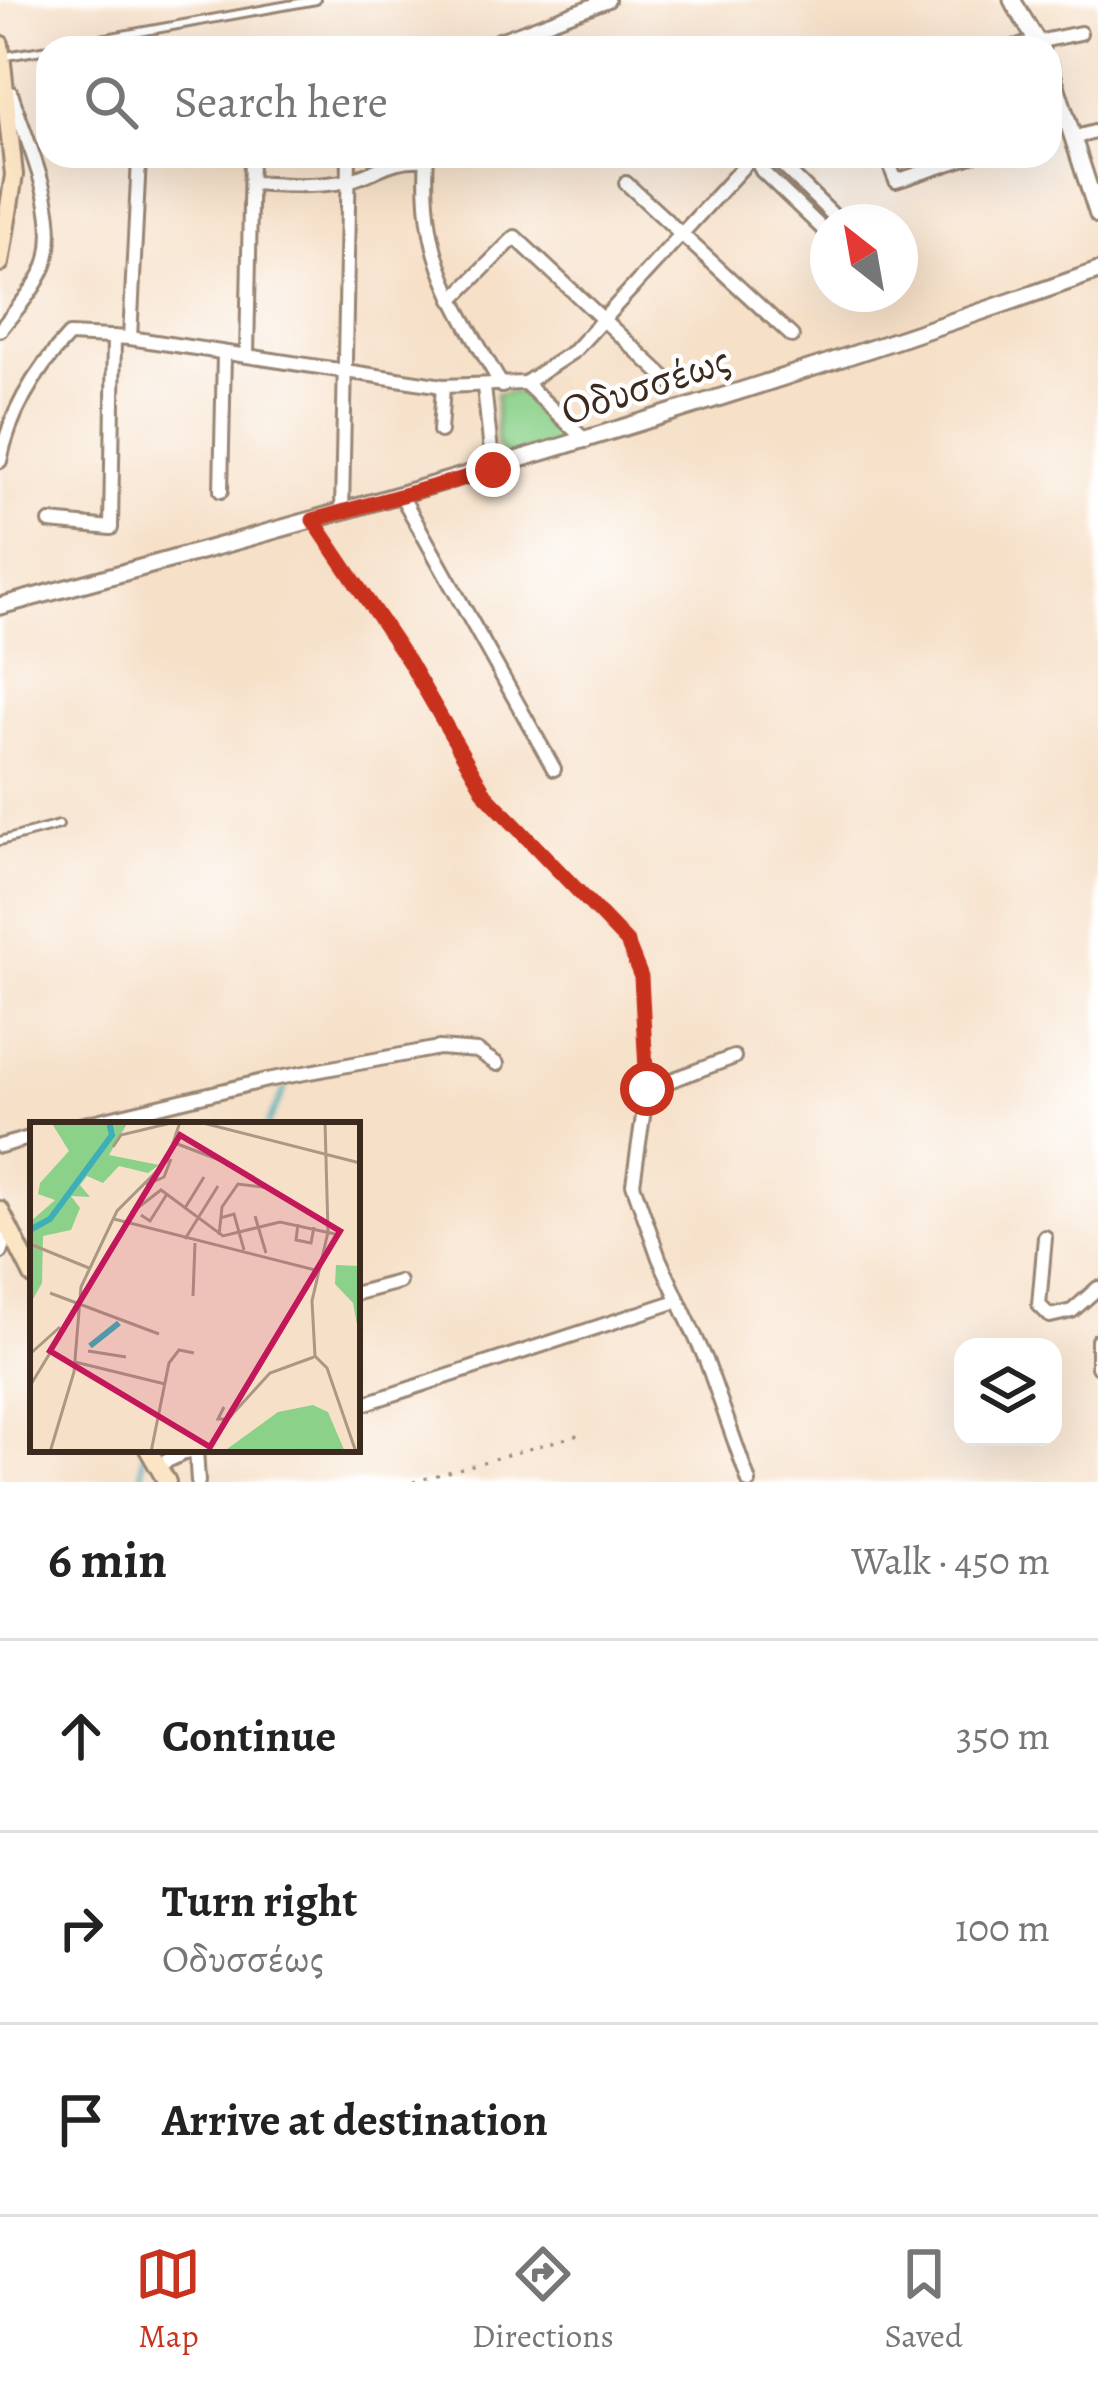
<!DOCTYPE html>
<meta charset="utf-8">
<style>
:root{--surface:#fff;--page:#f2f2f2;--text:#222;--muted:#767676;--line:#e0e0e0;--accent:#c8321e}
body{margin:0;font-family:Alegreya,serif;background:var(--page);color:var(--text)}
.controls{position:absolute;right:36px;bottom:36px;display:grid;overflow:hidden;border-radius:24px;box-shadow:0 12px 48px #0002}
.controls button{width:108px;height:108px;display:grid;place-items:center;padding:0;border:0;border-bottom:3px solid var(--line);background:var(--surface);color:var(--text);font:60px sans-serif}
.compass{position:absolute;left:810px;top:204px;width:108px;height:108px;border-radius:50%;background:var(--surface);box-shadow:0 12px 48px #0002;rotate:329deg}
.stop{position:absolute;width:36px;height:36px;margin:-27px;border:9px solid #c8321e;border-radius:50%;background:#fff}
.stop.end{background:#c8321e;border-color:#fff;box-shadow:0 3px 12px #0008}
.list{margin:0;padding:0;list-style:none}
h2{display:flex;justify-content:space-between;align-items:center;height:156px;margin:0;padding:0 48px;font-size:51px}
h2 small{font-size:39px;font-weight:400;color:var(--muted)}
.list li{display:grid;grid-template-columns:78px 1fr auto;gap:36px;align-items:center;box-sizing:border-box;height:192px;padding:0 48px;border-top:3px solid var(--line)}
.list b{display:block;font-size:45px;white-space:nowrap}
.list p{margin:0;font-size:39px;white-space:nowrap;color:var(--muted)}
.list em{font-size:39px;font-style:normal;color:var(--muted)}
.icon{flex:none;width:66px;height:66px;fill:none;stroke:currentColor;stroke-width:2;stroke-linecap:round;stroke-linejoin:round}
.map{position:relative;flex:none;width:1098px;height:1482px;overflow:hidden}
.search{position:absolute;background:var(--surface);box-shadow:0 12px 48px #0002;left:36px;right:36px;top:36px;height:132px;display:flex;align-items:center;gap:30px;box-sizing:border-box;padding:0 42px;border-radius:36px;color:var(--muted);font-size:45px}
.sheet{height:732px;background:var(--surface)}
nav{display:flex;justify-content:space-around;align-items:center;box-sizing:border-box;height:168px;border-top:3px solid var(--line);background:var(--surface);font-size:33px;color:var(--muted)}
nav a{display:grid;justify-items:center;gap:6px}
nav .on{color:var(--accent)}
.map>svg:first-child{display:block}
.green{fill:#8bd18a;stroke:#637e54;stroke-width:3}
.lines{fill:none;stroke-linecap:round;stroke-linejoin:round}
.stream{stroke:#3eaeb9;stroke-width:4.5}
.service-casing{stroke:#988573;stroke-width:12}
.minor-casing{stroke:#988573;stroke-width:18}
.tertiary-casing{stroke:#988573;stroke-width:21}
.secondary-casing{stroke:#988573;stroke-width:22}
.path{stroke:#988573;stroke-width:3;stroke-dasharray:3 9;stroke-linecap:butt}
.service{stroke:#fff;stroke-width:6}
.minor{stroke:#fff;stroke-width:12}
.tertiary{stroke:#fff;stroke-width:15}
.secondary{stroke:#fce5c4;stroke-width:16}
.route{stroke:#c8321e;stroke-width:15}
.labels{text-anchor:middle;stroke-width:9;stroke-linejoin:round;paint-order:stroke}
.street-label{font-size:42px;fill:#3b2a1e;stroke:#fff}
.inset-river{fill:none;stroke:#3eaeb9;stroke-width:6}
.inset-road{fill:none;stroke:#ab9784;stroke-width:3}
.view{fill:#c2185b;fill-opacity:0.15;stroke:#c2185b;stroke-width:6}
.inset-edge{fill:none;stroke:#3b2a1e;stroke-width:6}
</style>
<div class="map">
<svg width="1098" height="1482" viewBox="0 0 1098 1482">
<rect width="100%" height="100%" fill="#fff"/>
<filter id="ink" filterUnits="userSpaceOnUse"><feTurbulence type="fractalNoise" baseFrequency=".00833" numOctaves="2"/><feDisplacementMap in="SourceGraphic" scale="24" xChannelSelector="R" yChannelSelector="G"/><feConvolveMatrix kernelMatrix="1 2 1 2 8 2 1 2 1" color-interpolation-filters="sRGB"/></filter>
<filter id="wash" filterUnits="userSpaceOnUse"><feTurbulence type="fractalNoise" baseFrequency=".004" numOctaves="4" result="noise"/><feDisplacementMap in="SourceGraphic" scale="48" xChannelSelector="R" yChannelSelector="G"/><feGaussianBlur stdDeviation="2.7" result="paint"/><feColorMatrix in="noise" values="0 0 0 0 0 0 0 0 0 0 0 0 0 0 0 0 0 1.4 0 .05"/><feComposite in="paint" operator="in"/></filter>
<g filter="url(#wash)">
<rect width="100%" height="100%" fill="#f6e0c8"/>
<polygon class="green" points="525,391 562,425 563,442 507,458 496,444 496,394"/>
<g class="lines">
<g class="stream">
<polyline points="267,1125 285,1089"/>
<polyline points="142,1482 143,1455"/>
</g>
</g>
</g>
<g filter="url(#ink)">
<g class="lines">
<defs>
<g id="service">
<polyline points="51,48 316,0"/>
<polyline points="6,56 48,49"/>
<polyline points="0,841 59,825"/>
</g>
<g id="minor">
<polyline points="478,48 608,0"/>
<polyline points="1008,48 1080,33"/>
<polyline points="1076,137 1098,131"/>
<path d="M427,156C420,258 454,302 502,386"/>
<polyline points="754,156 762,171 828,234"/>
<polyline points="760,156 776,159 840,222"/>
<polyline points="886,156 896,181 972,156"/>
<path d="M253,183C283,185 313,187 342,182C379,175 383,158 426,160"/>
<polyline points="626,183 792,336"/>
<polyline points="452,300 515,237 673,385"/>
<path d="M0,330C16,309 40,285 47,259C60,207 26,142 11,93"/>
<polyline points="130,338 139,159"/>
<polyline points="247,356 251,156"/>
<polyline points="525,383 586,441"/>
<polyline points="484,387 493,470"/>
<polyline points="440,431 443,386"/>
<path d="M0,461C10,412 35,371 69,335L130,338L443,386L525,383L574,351L753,156"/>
<polyline points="221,491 224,354"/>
<polyline points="402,497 554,769"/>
<polyline points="342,511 349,156"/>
<polyline points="50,522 111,528 114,337"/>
<polyline points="734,1057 647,1089 633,1184 659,1258 706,1360 749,1482"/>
<polyline points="80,1125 267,1080 439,1048 477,1051 497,1064"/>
<polyline points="0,1146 33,1137"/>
<polyline points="1045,1237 1039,1305 1050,1316 1072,1311 1098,1288"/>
<polyline points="357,1293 399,1282"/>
<polyline points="1098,1340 1098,1367"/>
<polyline points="357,1406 677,1301"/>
<polyline points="196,1449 198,1482"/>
<polyline points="158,1465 193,1449"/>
</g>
<g id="tertiary">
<polyline points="1012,0 1041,48"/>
<polyline points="1050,67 1098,215"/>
<path d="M0,606C370,507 737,399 1098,271"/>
<polyline points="0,1251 7,1229"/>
</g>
<g id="secondary">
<polyline points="0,44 14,175 0,263"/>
<polyline points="0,1210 33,1276"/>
<polyline points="148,1449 167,1482"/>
</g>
</defs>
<use href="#service" class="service-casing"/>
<use href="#minor" class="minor-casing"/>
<use href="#tertiary" class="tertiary-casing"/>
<use href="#secondary" class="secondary-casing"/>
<g class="path">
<polyline points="320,532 409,662 486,795 627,942 641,977 648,1074"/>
<polyline points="413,1482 581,1434"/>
</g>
<use href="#service" class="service"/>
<use href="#minor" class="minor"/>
<use href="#tertiary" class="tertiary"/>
<use href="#secondary" class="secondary"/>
</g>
</g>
<g class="lines" filter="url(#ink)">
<polyline class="route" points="493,470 313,520 409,662 486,795 627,942 641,977 647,1089"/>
</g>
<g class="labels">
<g class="street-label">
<text transform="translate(645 384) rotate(-18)" y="15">Οδυσσέως</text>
</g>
</g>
<g transform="translate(30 1122)">
<rect width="330" height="330" fill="#f6e0c8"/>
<path d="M21,0H98L79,33L129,43L118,51L89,44L73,61L57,54L50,63L60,75L41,74L50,86L41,108L13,114L12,161L2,179L0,100L25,78L8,72L10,61L39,29ZM306,143L330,144V219L323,181L305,162ZM283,283L298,290L315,330H193L248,290Z" fill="#8bd18a"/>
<path class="inset-river" d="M0,108L20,97L82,13L79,0M60,224L89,201"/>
<path class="inset-road" d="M169,0L330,41M295,0L298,110L282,179L285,234L297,246L326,330M145,21L205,44M83,25L91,13L145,0M116,63L134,55L141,37M155,86L174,55M101,91L131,68L193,114L250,100L305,112M111,93L120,99L137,72M225,94L236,131M190,96L204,92L214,128M84,97L289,149M268,102L266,118L281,121L284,105M189,113L192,85L208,62L239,66M155,117L188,64M0,122L59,146M20,171L129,212M163,174L165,121M58,229L96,235M0,232L30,205M45,240L135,262M0,264L43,193M194,285L188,297H198L240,251L284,235M20,330L44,250L51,165L87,89L137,39L150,0M121,330L139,241L149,228L164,231"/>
<path class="view" d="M150,13L310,109L180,325L20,229Z"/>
<rect width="330" height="330" class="inset-edge"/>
</g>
</svg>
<div class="controls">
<button><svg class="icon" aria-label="layers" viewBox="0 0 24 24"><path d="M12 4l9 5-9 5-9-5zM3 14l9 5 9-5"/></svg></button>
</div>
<svg class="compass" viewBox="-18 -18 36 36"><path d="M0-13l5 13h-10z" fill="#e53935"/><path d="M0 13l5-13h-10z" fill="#767676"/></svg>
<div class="stop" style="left:647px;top:1089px"></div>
<div class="stop end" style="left:493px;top:470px"></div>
<div class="search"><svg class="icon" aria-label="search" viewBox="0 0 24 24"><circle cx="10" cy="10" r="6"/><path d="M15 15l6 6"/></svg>Search here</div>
</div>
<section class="sheet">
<h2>6 min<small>Walk · 450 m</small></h2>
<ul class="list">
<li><svg class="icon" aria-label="ahead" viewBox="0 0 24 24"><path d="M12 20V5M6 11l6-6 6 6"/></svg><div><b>Continue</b></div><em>350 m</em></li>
<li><svg class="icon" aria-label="right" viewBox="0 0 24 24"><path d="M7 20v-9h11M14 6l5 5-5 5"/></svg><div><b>Turn right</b><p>Οδυσσέως</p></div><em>100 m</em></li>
<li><svg class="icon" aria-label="arrive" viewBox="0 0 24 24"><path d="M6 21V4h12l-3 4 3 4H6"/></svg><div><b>Arrive at destination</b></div></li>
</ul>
</section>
<nav>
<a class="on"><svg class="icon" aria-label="map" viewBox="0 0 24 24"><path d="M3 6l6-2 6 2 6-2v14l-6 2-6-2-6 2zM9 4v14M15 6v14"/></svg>Map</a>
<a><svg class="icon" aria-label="directions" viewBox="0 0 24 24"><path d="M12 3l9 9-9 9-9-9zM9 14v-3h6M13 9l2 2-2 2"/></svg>Directions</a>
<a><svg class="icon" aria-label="saved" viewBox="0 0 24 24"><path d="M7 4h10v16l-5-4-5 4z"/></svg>Saved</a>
</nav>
